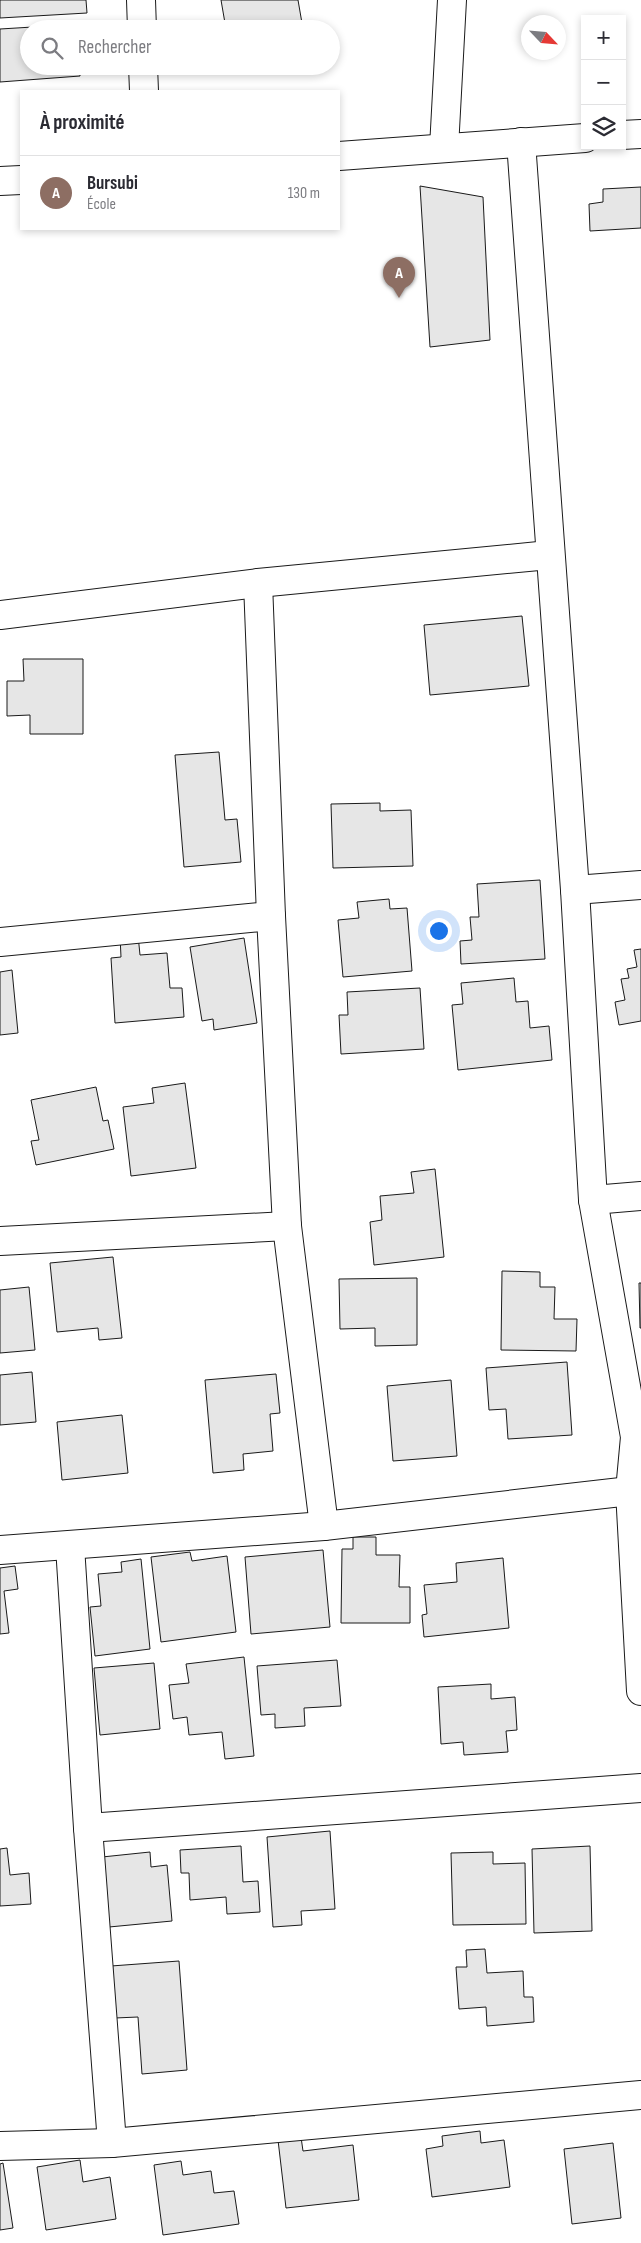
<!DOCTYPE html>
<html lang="fr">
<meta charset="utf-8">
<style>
:root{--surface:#fff;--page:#f2f2f3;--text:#2b2b33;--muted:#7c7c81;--line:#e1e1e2;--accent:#111827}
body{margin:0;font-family:"Sofia Sans Condensed",sans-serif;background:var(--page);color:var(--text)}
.controls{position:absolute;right:15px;top:15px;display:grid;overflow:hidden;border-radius:0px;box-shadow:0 2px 8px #0003}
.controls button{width:45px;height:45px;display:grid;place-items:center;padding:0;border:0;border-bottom:1px solid var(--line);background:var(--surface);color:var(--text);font:25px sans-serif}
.compass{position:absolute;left:521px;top:15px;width:45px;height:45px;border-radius:50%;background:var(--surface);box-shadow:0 2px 8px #0003;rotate:116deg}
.you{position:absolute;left:438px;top:930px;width:18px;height:18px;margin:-12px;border:4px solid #fff;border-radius:50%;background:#1a73e8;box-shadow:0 0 0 8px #1a73e833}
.badge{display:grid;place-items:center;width:32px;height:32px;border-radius:50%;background:var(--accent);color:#fff;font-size:16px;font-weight:700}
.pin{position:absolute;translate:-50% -41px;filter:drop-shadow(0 1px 2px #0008)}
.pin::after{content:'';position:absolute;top:26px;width:18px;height:15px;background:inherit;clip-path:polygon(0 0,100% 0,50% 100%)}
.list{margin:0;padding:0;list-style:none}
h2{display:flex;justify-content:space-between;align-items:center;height:65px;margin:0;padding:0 20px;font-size:21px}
h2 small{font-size:16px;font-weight:400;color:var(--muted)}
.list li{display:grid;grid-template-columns:32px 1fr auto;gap:15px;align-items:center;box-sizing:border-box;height:75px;padding:0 20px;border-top:1px solid var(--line)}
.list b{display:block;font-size:19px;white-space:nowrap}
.list p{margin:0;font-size:16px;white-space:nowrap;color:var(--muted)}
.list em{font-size:16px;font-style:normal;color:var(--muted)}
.icon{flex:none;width:28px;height:28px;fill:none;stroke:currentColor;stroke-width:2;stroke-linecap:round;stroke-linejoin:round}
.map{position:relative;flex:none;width:641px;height:2243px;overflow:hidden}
.search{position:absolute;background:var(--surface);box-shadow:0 2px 8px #0003;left:20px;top:20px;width:320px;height:55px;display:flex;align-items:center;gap:12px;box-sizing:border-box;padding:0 18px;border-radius:28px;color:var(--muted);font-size:19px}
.panel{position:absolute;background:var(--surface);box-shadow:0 2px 8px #0003;left:20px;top:90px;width:320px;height:140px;border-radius:0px}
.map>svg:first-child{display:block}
.building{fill:#e6e6e6;stroke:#1a1a1a}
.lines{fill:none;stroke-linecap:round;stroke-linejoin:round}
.minor-casing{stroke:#1a1a1a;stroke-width:30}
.minor{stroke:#fff;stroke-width:28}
</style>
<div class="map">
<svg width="641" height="2243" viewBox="0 0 641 2243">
<rect width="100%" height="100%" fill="#fff"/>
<g class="building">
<polygon points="0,0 86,0 87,13 0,18"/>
<polygon points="221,0 298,0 303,29 226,29"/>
<polygon points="66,25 66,29 29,29 29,66 80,66 80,76 0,82 0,29"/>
<polygon points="420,186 483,197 490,340 430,347"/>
<polygon points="641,187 641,228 590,231 589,204 603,202 603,189"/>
<polygon points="522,616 529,686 430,695 424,625"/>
<polygon points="23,659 83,659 83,734 30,734 30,715 7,716 7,681 24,681"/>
<polygon points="219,752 225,820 237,819 241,862 184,867 175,755"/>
<polygon points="380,803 380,811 411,810 413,866 333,868 331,804"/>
<polygon points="540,880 545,959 461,964 460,941 472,940 470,917 479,917 477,884"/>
<polygon points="389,899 390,909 407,908 412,971 343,977 338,920 359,918 357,902"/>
<polygon points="138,935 140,955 167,953 170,988 182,988 184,1017 115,1023 111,958 121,957 120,936"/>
<polygon points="244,938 257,1023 214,1030 213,1019 202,1021 190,947"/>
<polygon points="641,949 641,1021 619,1025 615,1002 625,1000 621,979 629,978 627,969 637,967 634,950"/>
<polygon points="12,970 18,1033 0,1035 0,972"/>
<polygon points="514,978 516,1002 528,1001 530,1028 549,1026 552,1060 458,1070 452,1005 463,1004 461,983"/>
<polygon points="420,988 424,1049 341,1054 339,1015 348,1015 347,992"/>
<polygon points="185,1083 196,1168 131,1176 123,1107 154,1103 152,1088"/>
<polygon points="96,1087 103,1121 108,1120 114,1149 36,1165 31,1141 39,1140 31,1100"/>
<polygon points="435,1169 444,1257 374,1265 370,1222 382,1220 380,1196 414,1193 411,1172"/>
<polygon points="113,1257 122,1338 99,1340 98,1328 57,1332 50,1263"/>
<polygon points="502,1271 540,1272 540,1287 555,1287 554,1319 577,1319 576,1351 501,1350"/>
<polygon points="417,1278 417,1345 375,1346 375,1328 340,1329 339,1279"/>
<polygon points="639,1283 641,1283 641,1328 640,1328"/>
<polygon points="29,1287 35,1350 0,1353 0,1290"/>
<polygon points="567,1362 572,1435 508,1439 506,1409 489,1410 486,1368"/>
<polygon points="32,1372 36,1422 0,1425 0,1375"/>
<polygon points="276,1374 280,1413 270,1414 273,1451 243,1454 244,1470 213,1473 205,1380"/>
<polygon points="451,1380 457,1456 393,1461 387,1386"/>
<polygon points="122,1415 128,1473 62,1480 57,1422"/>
<polygon points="353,1537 376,1537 376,1555 400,1555 399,1587 410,1587 410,1623 341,1623 342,1549 353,1549"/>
<polygon points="323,1550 330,1627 251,1634 245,1557"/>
<polygon points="190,1552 192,1561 227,1556 236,1632 161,1642 151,1557"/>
<polygon points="503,1558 509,1628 424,1637 422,1615 427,1614 424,1585 457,1582 456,1563"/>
<polygon points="141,1559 150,1649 95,1656 90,1607 101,1606 98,1574 122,1572 121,1562"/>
<polygon points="15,1566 18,1589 4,1591 9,1633 0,1634 0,1568"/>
<polygon points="244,1657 254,1756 225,1759 222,1732 189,1735 187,1717 173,1719 169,1685 189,1683 186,1664"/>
<polygon points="337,1660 341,1706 304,1708 305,1726 275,1728 275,1714 261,1715 257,1666"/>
<polygon points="154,1663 160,1729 100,1735 94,1668"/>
<polygon points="491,1684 491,1699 515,1697 517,1730 506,1731 508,1752 464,1755 463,1742 441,1744 438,1687"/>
<polygon points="330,1831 335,1909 301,1911 302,1925 273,1927 267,1837"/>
<polygon points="241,1846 243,1882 258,1881 260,1912 227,1914 226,1897 190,1900 189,1873 181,1873 180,1850"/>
<polygon points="590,1846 592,1931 534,1933 532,1849"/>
<polygon points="7,1848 10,1875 29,1873 31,1904 0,1906 0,1849"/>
<polygon points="150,1852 151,1867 167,1865 172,1921 109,1927 102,1857"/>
<polygon points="493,1852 493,1864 525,1863 526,1924 453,1925 451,1853"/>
<polygon points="485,1949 487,1973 523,1971 524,1997 533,1997 534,2022 487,2026 486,2007 459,2009 456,1967 467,1967 466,1950"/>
<polygon points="179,1961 187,2070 142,2074 138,2017 115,2018 111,1966"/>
<polygon points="480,2131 481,2143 504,2140 510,2187 432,2197 426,2149 443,2146 442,2136"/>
<polygon points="301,2137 303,2151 353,2145 359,2200 286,2208 278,2140"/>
<polygon points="613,2143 621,2218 572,2224 564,2149"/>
<polygon points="80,2160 83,2182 110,2177 116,2219 46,2230 37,2167"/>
<polygon points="181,2161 183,2175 211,2171 214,2193 234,2191 239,2224 163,2235 154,2165"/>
<polygon points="3,2163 13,2228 0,2230 0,2164"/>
</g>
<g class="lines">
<defs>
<g id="minor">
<polyline points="141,0 142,29"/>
<polyline points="143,66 144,91"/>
<polyline points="622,135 641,134"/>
<polyline points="521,142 575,890 593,1200 635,1437 630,1491 641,1691"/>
<polyline points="444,148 452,0"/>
<polyline points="339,156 585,138"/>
<polyline points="0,181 21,180"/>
<polyline points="258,583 271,916 287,1226 324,1526"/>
<polyline points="0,615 258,583 549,555"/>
<polyline points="575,890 641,885"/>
<polyline points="0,942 271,916"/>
<polyline points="593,1200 641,1196"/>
<polyline points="0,1241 287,1226"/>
<polyline points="70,1546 88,1828 112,2143"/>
<polyline points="0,1550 324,1526 630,1491"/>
<polyline points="88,1828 641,1788"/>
<polyline points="0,2146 112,2143 641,2095"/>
</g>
</defs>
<use href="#minor" class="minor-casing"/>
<use href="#minor" class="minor"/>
</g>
</svg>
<div class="controls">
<button>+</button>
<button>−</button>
<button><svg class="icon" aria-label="layers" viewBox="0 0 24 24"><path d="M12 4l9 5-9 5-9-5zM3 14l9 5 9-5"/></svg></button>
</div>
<svg class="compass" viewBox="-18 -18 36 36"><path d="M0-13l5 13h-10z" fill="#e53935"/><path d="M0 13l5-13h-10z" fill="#7c7c81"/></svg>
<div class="you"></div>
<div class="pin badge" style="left:399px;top:298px;background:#8d6e63">A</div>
<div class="search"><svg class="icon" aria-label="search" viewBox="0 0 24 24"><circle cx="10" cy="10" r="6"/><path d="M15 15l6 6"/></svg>Rechercher</div>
<section class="panel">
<h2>À proximité<small></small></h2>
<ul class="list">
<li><span class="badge" style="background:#8d6e63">A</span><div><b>Bursubi</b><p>École</p></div><em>130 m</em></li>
</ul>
</section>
</div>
